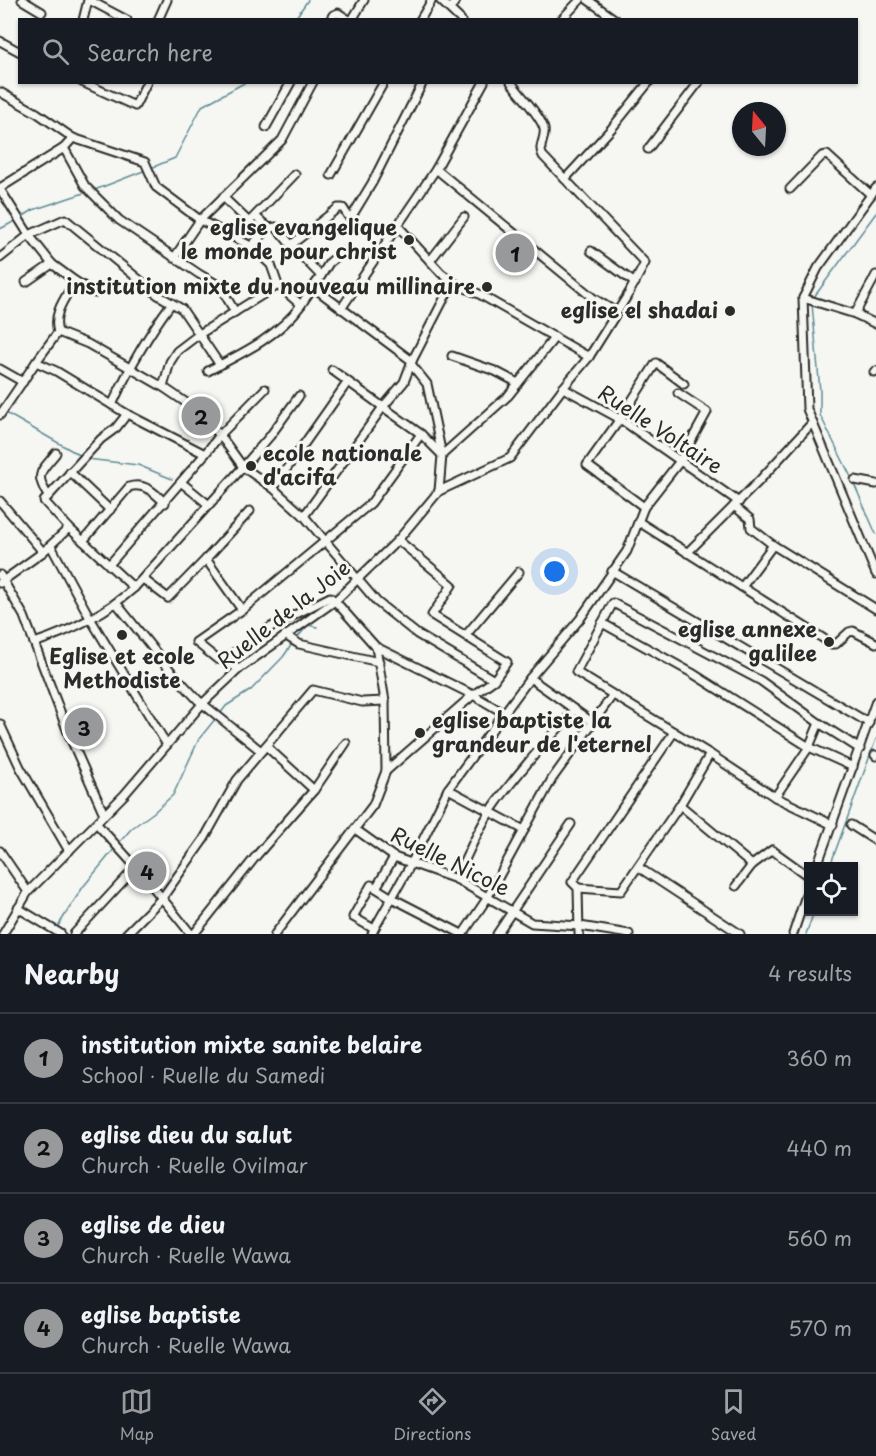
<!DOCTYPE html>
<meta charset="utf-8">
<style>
:root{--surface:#171b24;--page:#242831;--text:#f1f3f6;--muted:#9ea1a6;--line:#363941;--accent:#98999b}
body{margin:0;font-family:"Playpen Sans",sans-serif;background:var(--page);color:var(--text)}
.controls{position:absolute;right:18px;bottom:18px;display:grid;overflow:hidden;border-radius:0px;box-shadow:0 2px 4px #0004}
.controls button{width:54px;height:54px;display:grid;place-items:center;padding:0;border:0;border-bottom:2px solid var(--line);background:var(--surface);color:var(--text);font:30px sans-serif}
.compass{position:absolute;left:732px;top:102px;width:54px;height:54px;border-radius:50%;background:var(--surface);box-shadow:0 2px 4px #0004;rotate:342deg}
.you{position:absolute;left:555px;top:572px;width:21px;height:21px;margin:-15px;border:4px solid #fff;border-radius:50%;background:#1a73e8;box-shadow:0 0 0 9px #1a73e833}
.badge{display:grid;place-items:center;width:39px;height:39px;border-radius:50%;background:var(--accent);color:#111;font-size:20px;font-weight:700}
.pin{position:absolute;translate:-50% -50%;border:3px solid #fff;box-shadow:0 2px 6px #0006}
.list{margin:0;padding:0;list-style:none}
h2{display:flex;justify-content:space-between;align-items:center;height:78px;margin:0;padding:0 24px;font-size:26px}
h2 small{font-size:20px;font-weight:400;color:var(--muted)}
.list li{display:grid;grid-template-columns:39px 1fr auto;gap:18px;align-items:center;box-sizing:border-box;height:90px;padding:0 24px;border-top:2px solid var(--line)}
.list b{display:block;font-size:22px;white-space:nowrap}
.list p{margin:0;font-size:20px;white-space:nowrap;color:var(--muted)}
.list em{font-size:20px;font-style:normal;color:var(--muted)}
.icon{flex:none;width:33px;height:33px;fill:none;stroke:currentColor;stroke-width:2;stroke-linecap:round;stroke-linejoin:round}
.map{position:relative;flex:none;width:876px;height:934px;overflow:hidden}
.search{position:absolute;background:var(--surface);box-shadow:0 2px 4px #0004;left:18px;right:18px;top:18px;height:66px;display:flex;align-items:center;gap:15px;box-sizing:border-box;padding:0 21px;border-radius:0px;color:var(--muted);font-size:22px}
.sheet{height:438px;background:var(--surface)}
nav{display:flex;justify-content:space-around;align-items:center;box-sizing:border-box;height:84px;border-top:2px solid var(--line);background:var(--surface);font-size:16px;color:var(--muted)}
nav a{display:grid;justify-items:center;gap:3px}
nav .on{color:var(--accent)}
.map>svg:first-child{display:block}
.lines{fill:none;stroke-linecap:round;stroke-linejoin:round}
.stream{stroke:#5d8c95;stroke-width:1.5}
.minor-casing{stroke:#2b2b2b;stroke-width:11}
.minor{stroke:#f6f6f2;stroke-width:7}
.poi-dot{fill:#2b2b2b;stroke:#f6f6f2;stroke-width:2}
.labels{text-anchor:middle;stroke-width:6;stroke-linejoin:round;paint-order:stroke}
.poi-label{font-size:21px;font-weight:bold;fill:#2b2b2b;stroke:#f6f6f2;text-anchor:end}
.street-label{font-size:21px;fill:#2b2b2b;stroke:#f6f6f2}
</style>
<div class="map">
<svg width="876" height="934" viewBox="0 0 876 934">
<rect width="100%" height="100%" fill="#f6f6f2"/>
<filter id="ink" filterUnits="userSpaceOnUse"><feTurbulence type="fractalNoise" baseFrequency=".0167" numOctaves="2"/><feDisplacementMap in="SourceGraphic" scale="12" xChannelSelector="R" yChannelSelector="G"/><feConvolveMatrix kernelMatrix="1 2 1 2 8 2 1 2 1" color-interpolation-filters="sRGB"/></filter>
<g filter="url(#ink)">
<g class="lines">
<g class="stream">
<polyline points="294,20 308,0"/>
<polyline points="151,168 175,158 202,106 246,82"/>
<polyline points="92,191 146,170"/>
<polyline points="22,217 33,210 87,192"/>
<polyline points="0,229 15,221"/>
<polyline points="814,297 876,213"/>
<polyline points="812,304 820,391 820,415 851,477 876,534"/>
<polyline points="6,413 83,457"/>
<polyline points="87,459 138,465 172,479"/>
<polyline points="297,638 308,625 317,627"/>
<polyline points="220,714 226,706 251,690 283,657 292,644"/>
<polyline points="118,844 132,828 153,813 173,795 199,739 216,718"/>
<polyline points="830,866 876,739"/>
<polyline points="56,929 83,887 115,848"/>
<polyline points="806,934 814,912"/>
</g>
<defs>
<g id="minor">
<polyline points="22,0 42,12"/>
<polyline points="89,0 127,20"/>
<polyline points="440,0 461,20"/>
<polyline points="588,0 616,20"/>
<polyline points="450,9 456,0"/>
<polyline points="83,20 88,0"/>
<polyline points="158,20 167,0"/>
<polyline points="330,20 333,15 338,13 349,20"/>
<polyline points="352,20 364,0"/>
<polyline points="420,20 432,0"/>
<polyline points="561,20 580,0"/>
<polyline points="0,41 20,52"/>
<polyline points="82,82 135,106 147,82"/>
<polyline points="0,92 37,113 73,138 145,162 156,187 200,220 251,246 271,265 278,285 301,305 313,287 412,361"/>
<polyline points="266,127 291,82"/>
<polyline points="64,148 85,186 119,220 199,274 220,286 235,312"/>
<polyline points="648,149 699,82"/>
<polyline points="436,169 593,298 616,312"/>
<polyline points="331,175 384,82"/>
<polyline points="565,179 612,128 649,82"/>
<polyline points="0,188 64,148 73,138"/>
<polyline points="876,188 818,268 803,298 807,409 876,574"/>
<path d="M0,189L29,235L52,264L75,281C66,297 52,313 58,332L36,362L56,371L127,414L205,454L220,435L243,467L273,488L304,516L377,602L417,634L494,680"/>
<polyline points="790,189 822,156 827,155 871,195"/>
<polyline points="223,197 249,222 295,174"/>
<polyline points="256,217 269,228 276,227 291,245"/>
<polyline points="398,226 441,273 456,284 479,294 589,357"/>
<polyline points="251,246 269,228"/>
<polyline points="591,251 635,283"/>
<polyline points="0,258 29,235 65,219 158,295 182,309 220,365"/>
<polyline points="174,258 200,220 282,140 313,82"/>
<polyline points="430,261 464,217"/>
<polyline points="321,276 329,263 342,252"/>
<polyline points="75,281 95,293"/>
<polyline points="26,282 52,264"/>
<polyline points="313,287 321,276 291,245 338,208 343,208 348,216 352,216 372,183 423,82"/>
<polyline points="803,298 855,314 876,324"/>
<polyline points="341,309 436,169 484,82"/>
<polyline points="855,314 876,275"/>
<polyline points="58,332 88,344 163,387"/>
<polyline points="452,356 495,371 518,383"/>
<polyline points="411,364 427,384 442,455"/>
<polyline points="0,369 23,382"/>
<path d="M208,371C241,354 279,336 301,305"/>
<polyline points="874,372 876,371"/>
<polyline points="563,388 620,419 739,502"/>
<polyline points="265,389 220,435 191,406 163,387 170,362 177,351 198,335 278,285"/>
<path d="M112,405C129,368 147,336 171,304"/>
<polyline points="127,414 116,428 101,439 44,501 69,528 134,588"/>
<polyline points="0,415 36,362"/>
<polyline points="442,455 421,434 383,407 404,382 412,361 447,293 456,284"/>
<polyline points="70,472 110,510"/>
<polyline points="855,480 876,484"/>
<polyline points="182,483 209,505"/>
<polyline points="273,488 347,383"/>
<polyline points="439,491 442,455 508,396 555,337"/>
<path d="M48,496C34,473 41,472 56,453"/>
<polyline points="0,501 43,552"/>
<polyline points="734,506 750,519 751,528 773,545"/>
<polyline points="644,507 680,461 707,412 678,393"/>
<polyline points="304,516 383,407 332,370"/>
<polyline points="639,522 832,644 836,644 849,632 853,631 876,643"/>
<path d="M83,541L129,487C144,482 155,493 165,503"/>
<polyline points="51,546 90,618 167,745"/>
<polyline points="687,553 759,481 812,423"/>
<polyline points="206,559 250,511"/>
<polyline points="109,565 205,454"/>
<polyline points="612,571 869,723"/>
<polyline points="0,575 24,616 69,735 104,814"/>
<polyline points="143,579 168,598 206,559 242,610"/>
<polyline points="0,583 43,552 69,528"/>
<polyline points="742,587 773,545 876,609"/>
<polyline points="117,604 170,670 198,700 261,751"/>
<polyline points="602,623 692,673 809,747 853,767"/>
<polyline points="285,635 299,644 379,662"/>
<polyline points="466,635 519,572"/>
<path d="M34,643C70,631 105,614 134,588L243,467L270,436L299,396"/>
<polyline points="376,647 473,695 504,713"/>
<polyline points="223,660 271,627 330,597 335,601 376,647 385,701 386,771 373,805 275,934"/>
<polyline points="239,669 223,660 217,659 196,642 242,610 371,503 421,434"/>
<polyline points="530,678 592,722"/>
<polyline points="0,724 20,767 69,851"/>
<polyline points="266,746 314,790"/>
<polyline points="875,755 876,756"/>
<polyline points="386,771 473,695 494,680 507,662 432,615 452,585 398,540"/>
<polyline points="448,789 524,830"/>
<polyline points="775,797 809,747 819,723"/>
<polyline points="680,805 752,865"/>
<polyline points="97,824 144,876 191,934"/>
<polyline points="833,825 775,797 710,754 576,672 613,603 761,681 819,723 860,749"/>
<polyline points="851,825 876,841"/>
<polyline points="355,829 394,857 456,879 532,923 580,926 629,934"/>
<polyline points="0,851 28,892"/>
<polyline points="817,866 876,701"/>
<polyline points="638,867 740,934"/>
<path d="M456,879C467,857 477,830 492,809C516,774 546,742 575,710"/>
<polyline points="736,886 752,865 772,850 808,876"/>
<polyline points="376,888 394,857"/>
<polyline points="578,888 621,891 680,805 710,754"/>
<polyline points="18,908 61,934"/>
<polyline points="374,929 411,864 448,789 530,678 580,619 627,551 644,507 587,465 620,419 656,363 684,384"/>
<path d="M3,934L28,892L124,795L202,704L239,669L335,601L398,540L439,491L510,458L563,388L589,357L629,293L645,263L543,156C537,146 546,139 544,129C541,116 519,94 511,82"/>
<polyline points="74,934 136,867"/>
<polyline points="126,934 162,898 204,839 237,780 313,690 362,702 385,701"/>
<polyline points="194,934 257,855 314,790 346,743"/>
<polyline points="372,934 374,929 353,917 371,885 392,898 462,934"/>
<polyline points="463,934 486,900 552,779 612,696"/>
<polyline points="497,934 571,824"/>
<polyline points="579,934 578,888 572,882 674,732"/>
<polyline points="793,934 808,889"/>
</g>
</defs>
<use href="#minor" class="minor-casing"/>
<use href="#minor" class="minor"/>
</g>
</g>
<g class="poi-dot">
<circle cx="409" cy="240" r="6"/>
<circle cx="487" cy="287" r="6"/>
<circle cx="730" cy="311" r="6"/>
<circle cx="251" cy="466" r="6"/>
<circle cx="122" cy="635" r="6"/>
<circle cx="829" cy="642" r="6"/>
<circle cx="420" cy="733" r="6"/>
</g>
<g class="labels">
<g class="poi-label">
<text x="397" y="235">eglise evangelique<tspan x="397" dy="24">le monde pour christ</tspan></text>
<text x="475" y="294">institution mixte du nouveau millinaire</text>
<text x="718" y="318">eglise el shadai</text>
<text x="263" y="461" text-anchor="start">ecole nationale<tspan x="263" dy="24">d'acifa</tspan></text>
<text x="817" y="637">eglise annexe<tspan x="817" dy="24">galilee</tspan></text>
<text x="122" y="664" text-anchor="middle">Eglise et ecole<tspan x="122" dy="24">Methodiste</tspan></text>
<text x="432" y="728" text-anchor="start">eglise baptiste la<tspan x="432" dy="24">grandeur de l'eternel</tspan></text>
</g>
<g class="street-label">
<text transform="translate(660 430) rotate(33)" y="7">Ruelle Voltaire</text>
<text transform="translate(284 615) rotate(-38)" y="7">Ruelle de la Joie</text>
<text transform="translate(450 862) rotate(26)" y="7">Ruelle Nicole</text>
</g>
</g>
</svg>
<div class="controls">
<button><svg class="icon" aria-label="locate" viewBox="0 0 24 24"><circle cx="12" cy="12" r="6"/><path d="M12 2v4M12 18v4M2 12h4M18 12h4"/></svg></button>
</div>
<svg class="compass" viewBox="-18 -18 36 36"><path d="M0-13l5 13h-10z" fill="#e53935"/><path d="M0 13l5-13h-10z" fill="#9ea1a6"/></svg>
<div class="you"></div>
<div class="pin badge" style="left:515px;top:253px">1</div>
<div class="pin badge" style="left:201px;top:416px">2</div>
<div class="pin badge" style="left:84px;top:727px">3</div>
<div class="pin badge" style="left:147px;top:871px">4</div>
<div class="search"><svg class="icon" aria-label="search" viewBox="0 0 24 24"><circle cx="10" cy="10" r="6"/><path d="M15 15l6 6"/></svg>Search here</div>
</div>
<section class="sheet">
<h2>Nearby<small>4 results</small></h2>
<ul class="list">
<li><span class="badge">1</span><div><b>institution mixte sanite belaire</b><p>School · Ruelle du Samedi</p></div><em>360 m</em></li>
<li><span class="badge">2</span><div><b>eglise dieu du salut</b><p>Church · Ruelle Ovilmar</p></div><em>440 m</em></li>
<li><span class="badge">3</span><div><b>eglise de dieu</b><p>Church · Ruelle Wawa</p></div><em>560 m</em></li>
<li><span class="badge">4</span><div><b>eglise baptiste</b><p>Church · Ruelle Wawa</p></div><em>570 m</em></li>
</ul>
</section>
<nav>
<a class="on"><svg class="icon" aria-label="map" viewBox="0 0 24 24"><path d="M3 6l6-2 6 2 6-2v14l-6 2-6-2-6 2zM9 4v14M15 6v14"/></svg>Map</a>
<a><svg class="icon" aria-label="directions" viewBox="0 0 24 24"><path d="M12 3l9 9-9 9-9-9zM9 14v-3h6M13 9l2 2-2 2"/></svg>Directions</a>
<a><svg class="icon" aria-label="saved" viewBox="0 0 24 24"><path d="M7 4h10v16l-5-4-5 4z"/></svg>Saved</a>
</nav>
